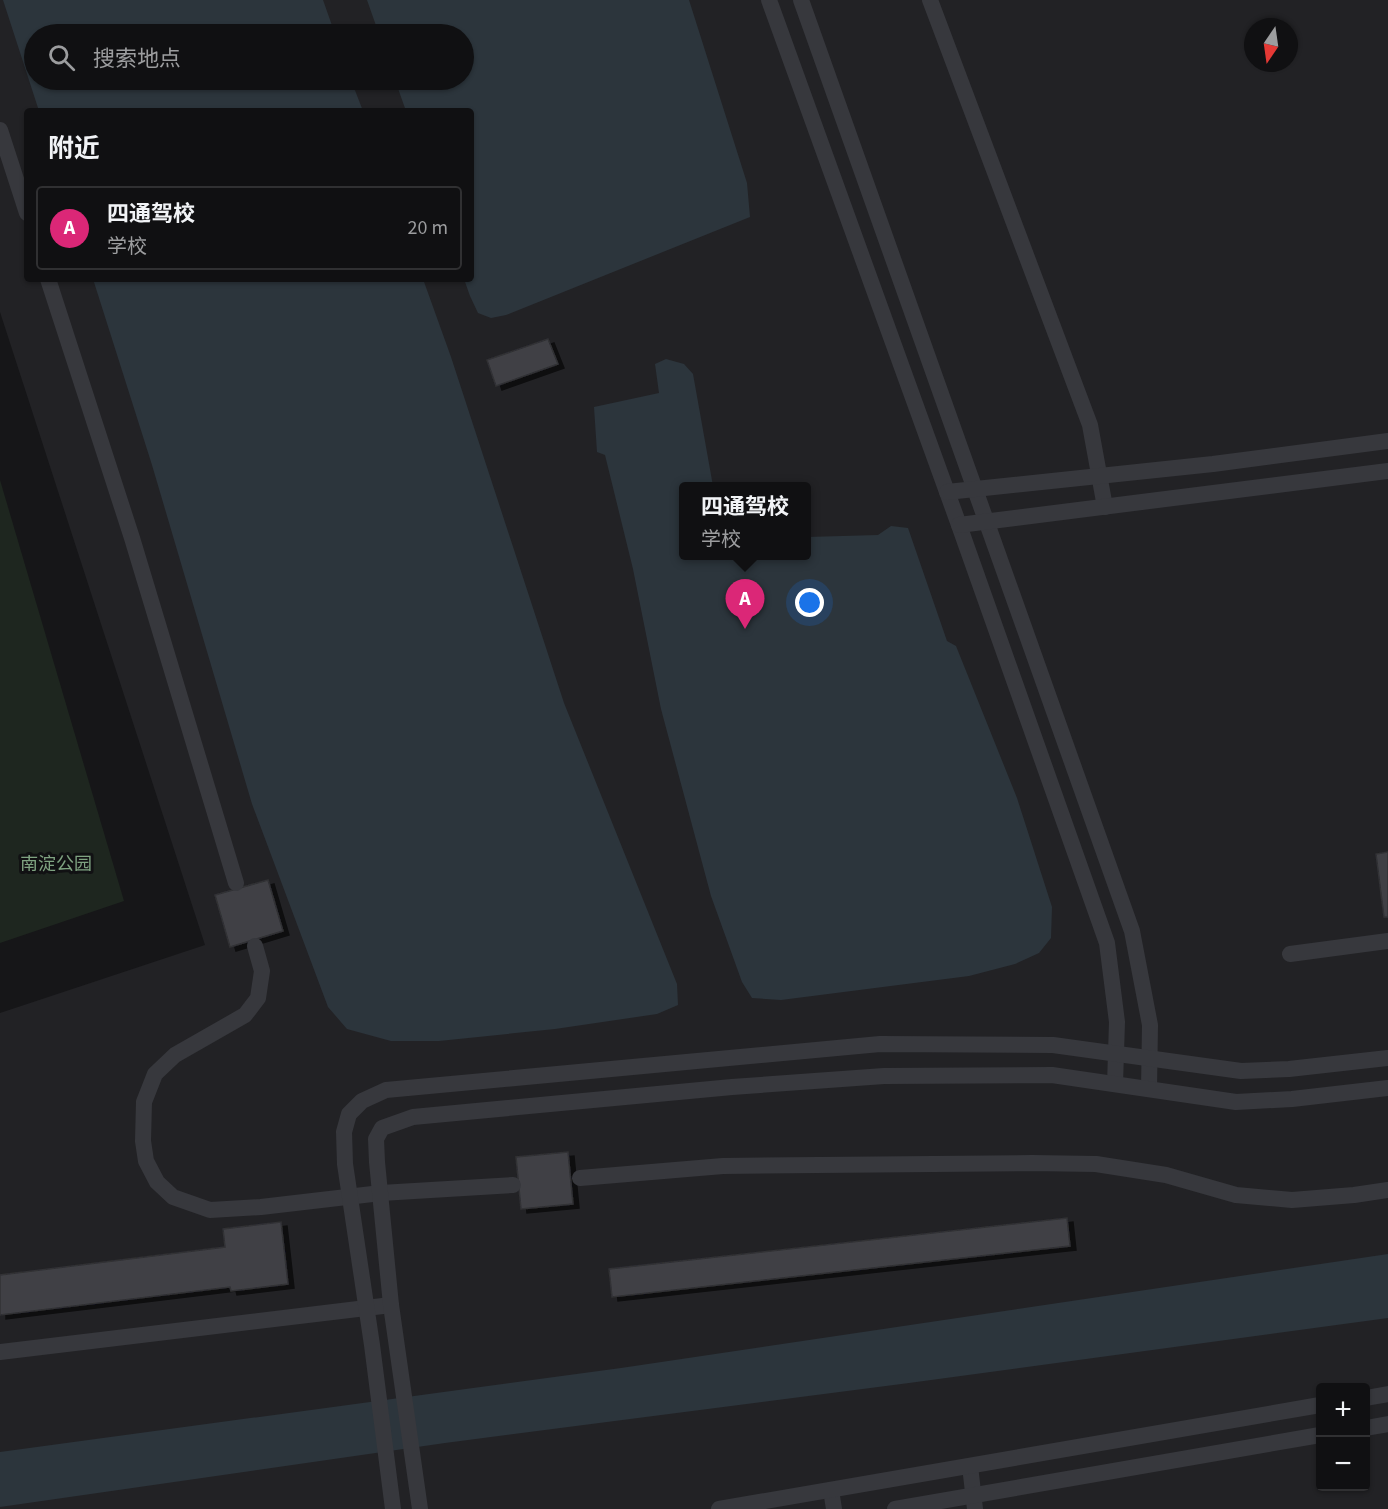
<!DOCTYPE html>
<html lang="zh">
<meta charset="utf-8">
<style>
:root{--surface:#101012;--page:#19191b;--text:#f1f3f6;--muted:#9c9d9f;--line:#303032;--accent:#db2777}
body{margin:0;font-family:"Source Sans 3","Noto Sans SC",sans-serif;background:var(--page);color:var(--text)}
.controls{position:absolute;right:18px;bottom:18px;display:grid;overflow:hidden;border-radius:6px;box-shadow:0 2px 4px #0004}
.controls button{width:54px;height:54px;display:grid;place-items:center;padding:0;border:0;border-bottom:2px solid var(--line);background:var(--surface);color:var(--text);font:30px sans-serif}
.compass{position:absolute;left:1244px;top:18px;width:54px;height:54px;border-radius:50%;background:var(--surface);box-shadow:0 2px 4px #0004;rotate:193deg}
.you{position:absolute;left:810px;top:603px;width:21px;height:21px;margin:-15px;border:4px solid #fff;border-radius:50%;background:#1a73e8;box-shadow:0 0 0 9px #1a73e833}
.badge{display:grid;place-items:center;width:39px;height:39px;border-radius:50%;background:var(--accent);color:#fff;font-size:20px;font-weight:700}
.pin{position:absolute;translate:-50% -50px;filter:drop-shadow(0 2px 3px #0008)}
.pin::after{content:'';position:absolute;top:32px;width:21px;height:18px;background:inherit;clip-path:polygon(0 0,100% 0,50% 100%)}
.popup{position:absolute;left:679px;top:482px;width:132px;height:78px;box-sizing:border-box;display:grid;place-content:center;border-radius:6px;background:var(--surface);filter:drop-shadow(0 2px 4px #0005);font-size:20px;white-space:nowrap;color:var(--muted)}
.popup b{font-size:22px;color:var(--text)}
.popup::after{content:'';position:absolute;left:50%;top:100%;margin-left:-12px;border:12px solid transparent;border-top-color:var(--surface)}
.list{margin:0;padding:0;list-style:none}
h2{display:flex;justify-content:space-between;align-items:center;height:78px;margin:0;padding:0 24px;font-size:26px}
h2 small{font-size:20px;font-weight:400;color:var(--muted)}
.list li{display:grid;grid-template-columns:39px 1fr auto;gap:18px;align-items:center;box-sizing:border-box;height:84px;margin:0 12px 12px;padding:0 12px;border:2px solid var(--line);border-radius:6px}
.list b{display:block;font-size:22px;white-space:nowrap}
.list p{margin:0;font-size:20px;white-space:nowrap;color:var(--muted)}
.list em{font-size:20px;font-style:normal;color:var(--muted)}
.icon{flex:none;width:33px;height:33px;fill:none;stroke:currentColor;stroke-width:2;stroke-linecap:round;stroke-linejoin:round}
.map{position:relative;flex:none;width:1388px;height:1509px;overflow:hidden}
.search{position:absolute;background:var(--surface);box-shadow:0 2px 4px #0004;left:24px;top:24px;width:450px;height:66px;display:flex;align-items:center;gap:15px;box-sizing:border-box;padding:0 21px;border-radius:33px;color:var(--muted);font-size:22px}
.panel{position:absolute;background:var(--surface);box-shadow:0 2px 4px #0004;left:24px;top:108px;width:450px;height:174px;border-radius:6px}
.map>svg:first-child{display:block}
.built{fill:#222225;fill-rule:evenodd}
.green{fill:#1e261f}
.water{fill:#2c353c}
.building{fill:#404145;stroke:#303034;stroke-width:1.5;filter:url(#shadow)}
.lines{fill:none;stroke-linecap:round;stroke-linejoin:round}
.lane{stroke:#37383d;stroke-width:16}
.labels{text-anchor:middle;stroke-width:6;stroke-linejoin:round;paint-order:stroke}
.park-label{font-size:18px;fill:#7fa381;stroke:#111113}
</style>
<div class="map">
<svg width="1388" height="1509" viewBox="0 0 1388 1509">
<defs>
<filter id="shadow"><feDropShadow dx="6" dy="4" stdDeviation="0" flood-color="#0009"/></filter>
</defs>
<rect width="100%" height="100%" fill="#161618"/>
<path class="built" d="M0,0H1388V1509H0V1013L205,945L0,312ZM1253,27H1289V63H1253ZM34,34H464V80H34ZM27,111H471V279H27ZM684,486H807V556H684ZM1320,1388H1366V1486H1320Z"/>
<polygon class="green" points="0,480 124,901 0,943"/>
<g class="water">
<polygon points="3,0 323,0 335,34 34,34 34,80 351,80 363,111 39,111"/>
<polygon points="367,0 689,0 747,183 750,217 506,315 491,318 478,313 470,296 464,279 471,279 471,111 406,111 395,80 464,80 464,34 379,34"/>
<polygon points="93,279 423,279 451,357 564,703 677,984 678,1005 657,1014 555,1029 439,1041 391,1041 347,1029 328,1007 252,804 152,465"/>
<polygon points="666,359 684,364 693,374 713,486 684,486 684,556 807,556 807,537 878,535 891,526 908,528 947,641 956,646 1017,798 1052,907 1051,938 1039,953 1015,964 969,976 781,1000 752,998 742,982 711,896 661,709 633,569 605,455 597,452 594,407 659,393 655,364"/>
<polygon points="1388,1254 1388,1318 909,1383 445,1443 0,1507 0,1452 621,1368"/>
</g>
<g class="building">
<polygon points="548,339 558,364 496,386 487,360"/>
<polygon points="1388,852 1388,917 1384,917 1376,854"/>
<polygon points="268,880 283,931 230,947 215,895"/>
<polygon points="568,1152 573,1204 521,1209 516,1157"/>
<polygon points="1067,1218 1070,1246 612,1297 609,1269"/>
<polygon points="281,1222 288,1284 231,1291 230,1287 0,1315 0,1275 225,1247 223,1229"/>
</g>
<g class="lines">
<g class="lane">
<polyline points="769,0 959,525 1107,943 1117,1022 1115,1084"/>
<polyline points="801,0 1132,931 1150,1025 1149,1089"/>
<polyline points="930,0 1090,425 1105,507"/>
<polyline points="0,130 27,213"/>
<polyline points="48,279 132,538 236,883"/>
<polyline points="947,492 1213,464 1388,441"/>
<polyline points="959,525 1388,471"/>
<polyline points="255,946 262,971 258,998 245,1015 175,1055 155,1074 144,1102 143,1141 146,1161 157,1182 173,1197 210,1210 261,1207 381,1193 513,1185"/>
<polyline points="1290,954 1388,941"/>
<polyline points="580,1178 723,1166 1032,1163 1096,1164 1166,1175 1236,1195 1292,1200 1354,1195 1388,1190"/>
<polyline points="0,1352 391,1305"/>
<polyline points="1366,1398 1388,1394"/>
<polyline points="1366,1428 1388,1424"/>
<polyline points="970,1466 975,1509"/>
<polyline points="831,1490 834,1509"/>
<polyline points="393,1509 372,1345 345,1164 344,1132 349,1114 362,1101 386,1090 880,1044 1053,1045 1241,1071 1289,1069 1388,1058"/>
<polyline points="420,1509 391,1305 377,1162 376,1139 382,1128 413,1117 732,1087 884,1076 1052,1075 1236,1102 1292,1099 1388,1088"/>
<polyline points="719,1509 1320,1405"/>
<polyline points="895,1509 1320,1435"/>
</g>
</g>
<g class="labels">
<g class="park-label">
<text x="56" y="870">南淀公园</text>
</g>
</g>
</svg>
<div class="controls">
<button>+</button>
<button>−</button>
</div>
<svg class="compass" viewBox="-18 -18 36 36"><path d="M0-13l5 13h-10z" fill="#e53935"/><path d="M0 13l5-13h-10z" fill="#9c9d9f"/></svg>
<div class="you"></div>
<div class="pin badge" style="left:745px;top:629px">A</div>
<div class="popup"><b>四通驾校</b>学校</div>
<div class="search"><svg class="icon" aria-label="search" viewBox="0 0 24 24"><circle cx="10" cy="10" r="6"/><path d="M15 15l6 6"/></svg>搜索地点</div>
<section class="panel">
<h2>附近<small></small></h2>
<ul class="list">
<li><span class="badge">A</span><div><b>四通驾校</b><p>学校</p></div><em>20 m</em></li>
</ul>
</section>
</div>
